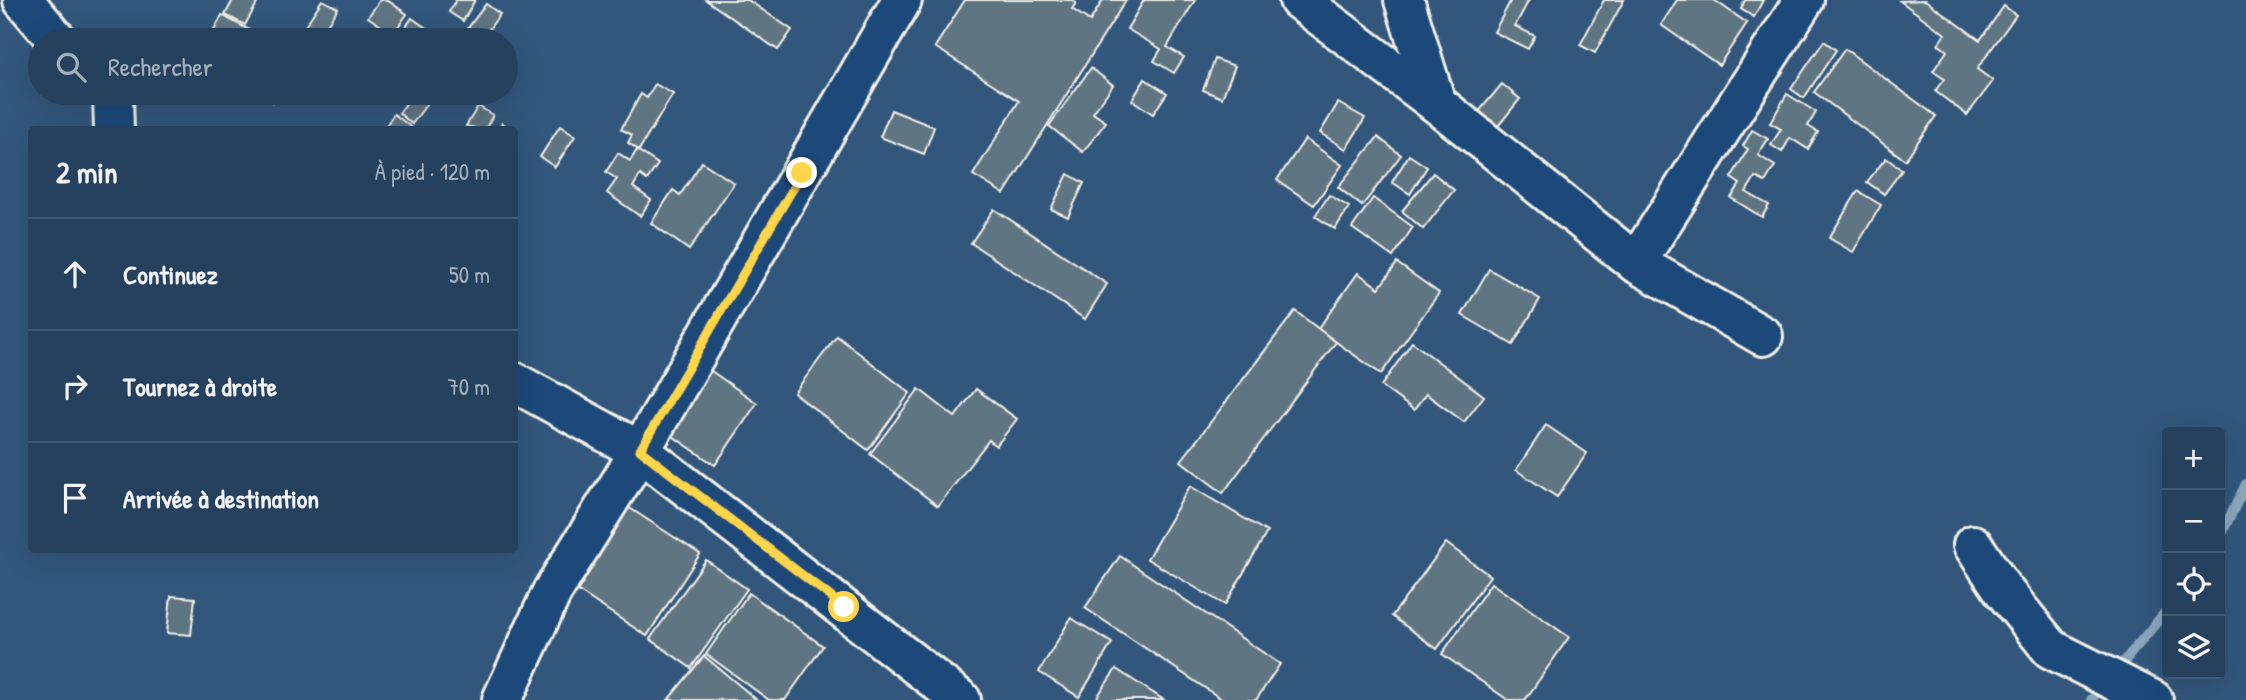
<!DOCTYPE html>
<html lang="fr">
<meta charset="utf-8">
<style>
:root{--surface:#26415d;--page:#324c66;--text:#f1f3f6;--muted:#a4afbc;--line:#425a72}
body{margin:0;font-family:"Patrick Hand",sans-serif;background:var(--page);color:var(--text)}
.controls{position:absolute;right:21px;bottom:21px;display:grid;overflow:hidden;border-radius:7px;box-shadow:0 7px 28px #0002}
.controls button{width:63px;height:63px;display:grid;place-items:center;padding:0;border:0;border-bottom:2px solid var(--line);background:var(--surface);color:var(--text);font:35px sans-serif}
.stop{position:absolute;width:21px;height:21px;margin:-16px;border:5px solid #ffd54a;border-radius:50%;background:#fff}
.stop.end{background:#ffd54a;border-color:#fff;box-shadow:0 2px 7px #0008}
.list{margin:0;padding:0;list-style:none}
h2{display:flex;justify-content:space-between;align-items:center;height:91px;margin:0;padding:0 28px;font-size:30px}
h2 small{font-size:23px;font-weight:400;color:var(--muted)}
.list li{display:grid;grid-template-columns:46px 1fr auto;gap:21px;align-items:center;box-sizing:border-box;height:112px;padding:0 28px;border-top:2px solid var(--line)}
.list b{display:block;font-size:26px;white-space:nowrap}
.list em{font-size:23px;font-style:normal;color:var(--muted)}
.icon{flex:none;width:38px;height:38px;fill:none;stroke:currentColor;stroke-width:2;stroke-linecap:round;stroke-linejoin:round}
.map{position:relative;flex:none;width:2246px;height:700px;overflow:hidden}
.search{position:absolute;background:var(--surface);box-shadow:0 7px 28px #0002;left:28px;top:28px;width:490px;height:77px;display:flex;align-items:center;gap:18px;box-sizing:border-box;padding:0 24px;border-radius:38px;color:var(--muted);font-size:26px}
.panel{position:absolute;background:var(--surface);box-shadow:0 7px 28px #0002;left:28px;top:126px;width:490px;height:427px;border-radius:7px}
.map>svg:first-child{display:block}
.lines{fill:none;stroke-linecap:round;stroke-linejoin:round}
.stream{stroke:#8aa7bd;stroke-width:10}
.building{fill:#617482;stroke:#f4f1e8;stroke-width:2}
.minor-casing{stroke:#f4f1e8;stroke-width:44}
.minor{stroke:#1f4a7a;stroke-width:38}
.route{stroke:#ffd54a;stroke-width:9}
</style>
<div class="map">
<svg width="2246" height="700" viewBox="0 0 2246 700">
<rect width="100%" height="100%" fill="#33577c"/>
<filter id="ink" filterUnits="userSpaceOnUse"><feTurbulence type="fractalNoise" baseFrequency=".0143" numOctaves="2"/><feDisplacementMap in="SourceGraphic" scale="14" xChannelSelector="R" yChannelSelector="G"/><feConvolveMatrix kernelMatrix="1 2 1 2 8 2 1 2 1" color-interpolation-filters="sRGB"/></filter>
<g filter="url(#ink)">
<g class="lines">
<g class="stream">
<polyline points="2220,537 2246,484"/>
<polyline points="2116,671 2167,610"/>
<polyline points="2091,700 2104,685"/>
</g>
</g>
<g class="building">
<polygon points="233,0 259,0 245,25 225,15"/>
<polygon points="322,0 338,8 318,38 304,28"/>
<polygon points="380,0 387,0 407,14 393,34 368,17"/>
<polygon points="456,0 475,0 463,21 449,12"/>
<polygon points="706,0 748,0 792,30 778,50"/>
<polygon points="965,0 1072,0 1076,3 1072,9 1090,21 1103,0 1126,0 1004,194 973,175 1019,101 935,47"/>
<polygon points="1144,0 1195,0 1167,47 1184,57 1174,73 1154,61 1161,49 1127,29"/>
<polygon points="1511,0 1529,0 1515,26 1535,36 1528,49 1494,32"/>
<polygon points="1604,0 1624,0 1595,53 1580,45"/>
<polygon points="1677,0 1714,0 1747,23 1719,65 1661,25"/>
<polygon points="1745,0 1763,0 1754,17 1741,9"/>
<polygon points="1925,0 1980,40 2004,6 2016,15 1977,69 1993,81 1967,115 1935,91 1944,79 1933,71 1947,51 1938,44 1945,34 1900,1"/>
<polygon points="486,4 500,14 481,40 459,40"/>
<polygon points="222,15 251,31 246,40 209,40"/>
<polygon points="412,18 442,39 441,40 397,39"/>
<polygon points="301,33 312,40 295,40"/>
<polygon points="1824,41 1836,50 1804,98 1791,89"/>
<polygon points="1845,49 1936,116 1905,160 1814,92"/>
<polygon points="1215,59 1235,66 1222,98 1203,90"/>
<polygon points="1091,68 1113,85 1093,113 1106,122 1083,152 1049,126"/>
<polygon points="1145,79 1167,93 1153,114 1132,100"/>
<polygon points="655,84 673,94 639,150 628,143 632,135 621,129 641,94 647,98"/>
<polygon points="1502,84 1520,99 1490,136 1471,121"/>
<polygon points="261,93 280,93 273,102"/>
<polygon points="414,93 434,94 412,124 399,113"/>
<polygon points="1787,94 1816,112 1808,126 1818,132 1808,149 1790,138 1782,152 1771,145 1781,129 1770,123"/>
<polygon points="1338,103 1365,118 1346,149 1320,133"/>
<polygon points="478,106 493,115 485,130 466,126"/>
<polygon points="891,110 934,127 924,154 880,137"/>
<polygon points="394,114 415,130 383,130"/>
<polygon points="502,123 513,130 498,130"/>
<polygon points="560,126 575,136 555,167 540,157"/>
<polygon points="1752,130 1768,139 1758,155 1775,166 1765,182 1755,177 1746,192 1769,205 1762,217 1731,198 1740,184 1731,178 1748,149 1743,146"/>
<polygon points="1378,137 1401,155 1362,206 1338,187"/>
<polygon points="1305,139 1342,165 1314,205 1277,180"/>
<polygon points="637,150 658,164 647,180 640,175 633,187 651,200 640,216 607,193 617,179 606,172 618,153 630,161"/>
<polygon points="1409,155 1427,167 1410,194 1392,182"/>
<polygon points="1886,158 1902,170 1884,194 1867,182"/>
<polygon points="702,162 734,183 689,250 651,223 673,190 680,195"/>
<polygon points="1433,173 1454,190 1423,229 1402,211"/>
<polygon points="1068,174 1084,183 1068,217 1051,209"/>
<polygon points="1858,191 1881,205 1853,252 1829,238"/>
<polygon points="1329,195 1349,207 1335,229 1315,216"/>
<polygon points="1373,198 1413,227 1393,257 1352,228"/>
<polygon points="994,209 1107,284 1085,319 971,243"/>
<polygon points="1397,263 1439,293 1381,374 1318,329 1358,273 1379,288"/>
<polygon points="1489,269 1540,299 1513,345 1462,315"/>
<polygon points="1295,311 1336,342 1223,493 1181,461"/>
<polygon points="837,336 910,393 868,450 794,393"/>
<polygon points="1412,342 1484,396 1464,422 1426,394 1414,410 1381,386"/>
<polygon points="701,364 757,403 715,465 658,426"/>
<polygon points="919,389 955,417 976,389 1017,419 996,446 989,440 938,506 870,454"/>
<polygon points="1546,425 1587,453 1557,497 1516,470"/>
<polygon points="1190,486 1267,532 1225,605 1147,559"/>
<polygon points="625,505 700,554 647,636 572,587"/>
<polygon points="1446,543 1490,576 1437,649 1392,616"/>
<polygon points="1120,556 1280,664 1256,700 1223,700 1085,608"/>
<polygon points="706,560 747,589 691,668 650,639"/>
<polygon points="1491,583 1569,637 1525,700 1508,700 1442,654"/>
<polygon points="749,593 823,646 785,700 769,700 706,654"/>
<polygon points="171,596 195,598 191,635 167,633"/>
<polygon points="1071,618 1112,643 1079,697 1039,672"/>
<polygon points="704,656 757,700 668,700"/>
<polygon points="1116,669 1164,700 1095,700"/>
</g>
<g class="lines">
<defs>
<g id="minor">
<polyline points="23,0 57,40"/>
<polyline points="1299,0 1436,103"/>
<polyline points="1404,0 1436,103 1636,263 1763,336"/>
<polyline points="110,93 113,96 114,130"/>
<polyline points="1636,263 1804,0"/>
<polyline points="514,382 640,451 961,700"/>
<polyline points="1973,545 2003,590 2051,649 2153,700"/>
<polyline points="502,700 552,592 640,451 902,0"/>
</g>
</defs>
<use href="#minor" class="minor-casing"/>
<use href="#minor" class="minor"/>
</g>
</g>
<g class="lines" filter="url(#ink)">
<polyline class="route" points="802,173 640,450 844,607"/>
</g>
</svg>
<div class="controls">
<button>+</button>
<button>−</button>
<button><svg class="icon" aria-label="locate" viewBox="0 0 24 24"><circle cx="12" cy="12" r="6"/><path d="M12 2v4M12 18v4M2 12h4M18 12h4"/></svg></button>
<button><svg class="icon" aria-label="layers" viewBox="0 0 24 24"><path d="M12 4l9 5-9 5-9-5zM3 14l9 5 9-5"/></svg></button>
</div>
<div class="stop" style="left:844px;top:607px"></div>
<div class="stop end" style="left:802px;top:173px"></div>
<div class="search"><svg class="icon" aria-label="search" viewBox="0 0 24 24"><circle cx="10" cy="10" r="6"/><path d="M15 15l6 6"/></svg>Rechercher</div>
<section class="panel">
<h2>2 min<small>À pied · 120 m</small></h2>
<ul class="list">
<li><svg class="icon" aria-label="ahead" viewBox="0 0 24 24"><path d="M12 20V5M6 11l6-6 6 6"/></svg><div><b>Continuez</b></div><em>50 m</em></li>
<li><svg class="icon" aria-label="right" viewBox="0 0 24 24"><path d="M7 20v-9h11M14 6l5 5-5 5"/></svg><div><b>Tournez à droite</b></div><em>70 m</em></li>
<li><svg class="icon" aria-label="arrive" viewBox="0 0 24 24"><path d="M6 21V4h12l-3 4 3 4H6"/></svg><div><b>Arrivée à destination</b></div></li>
</ul>
</section>
</div>
